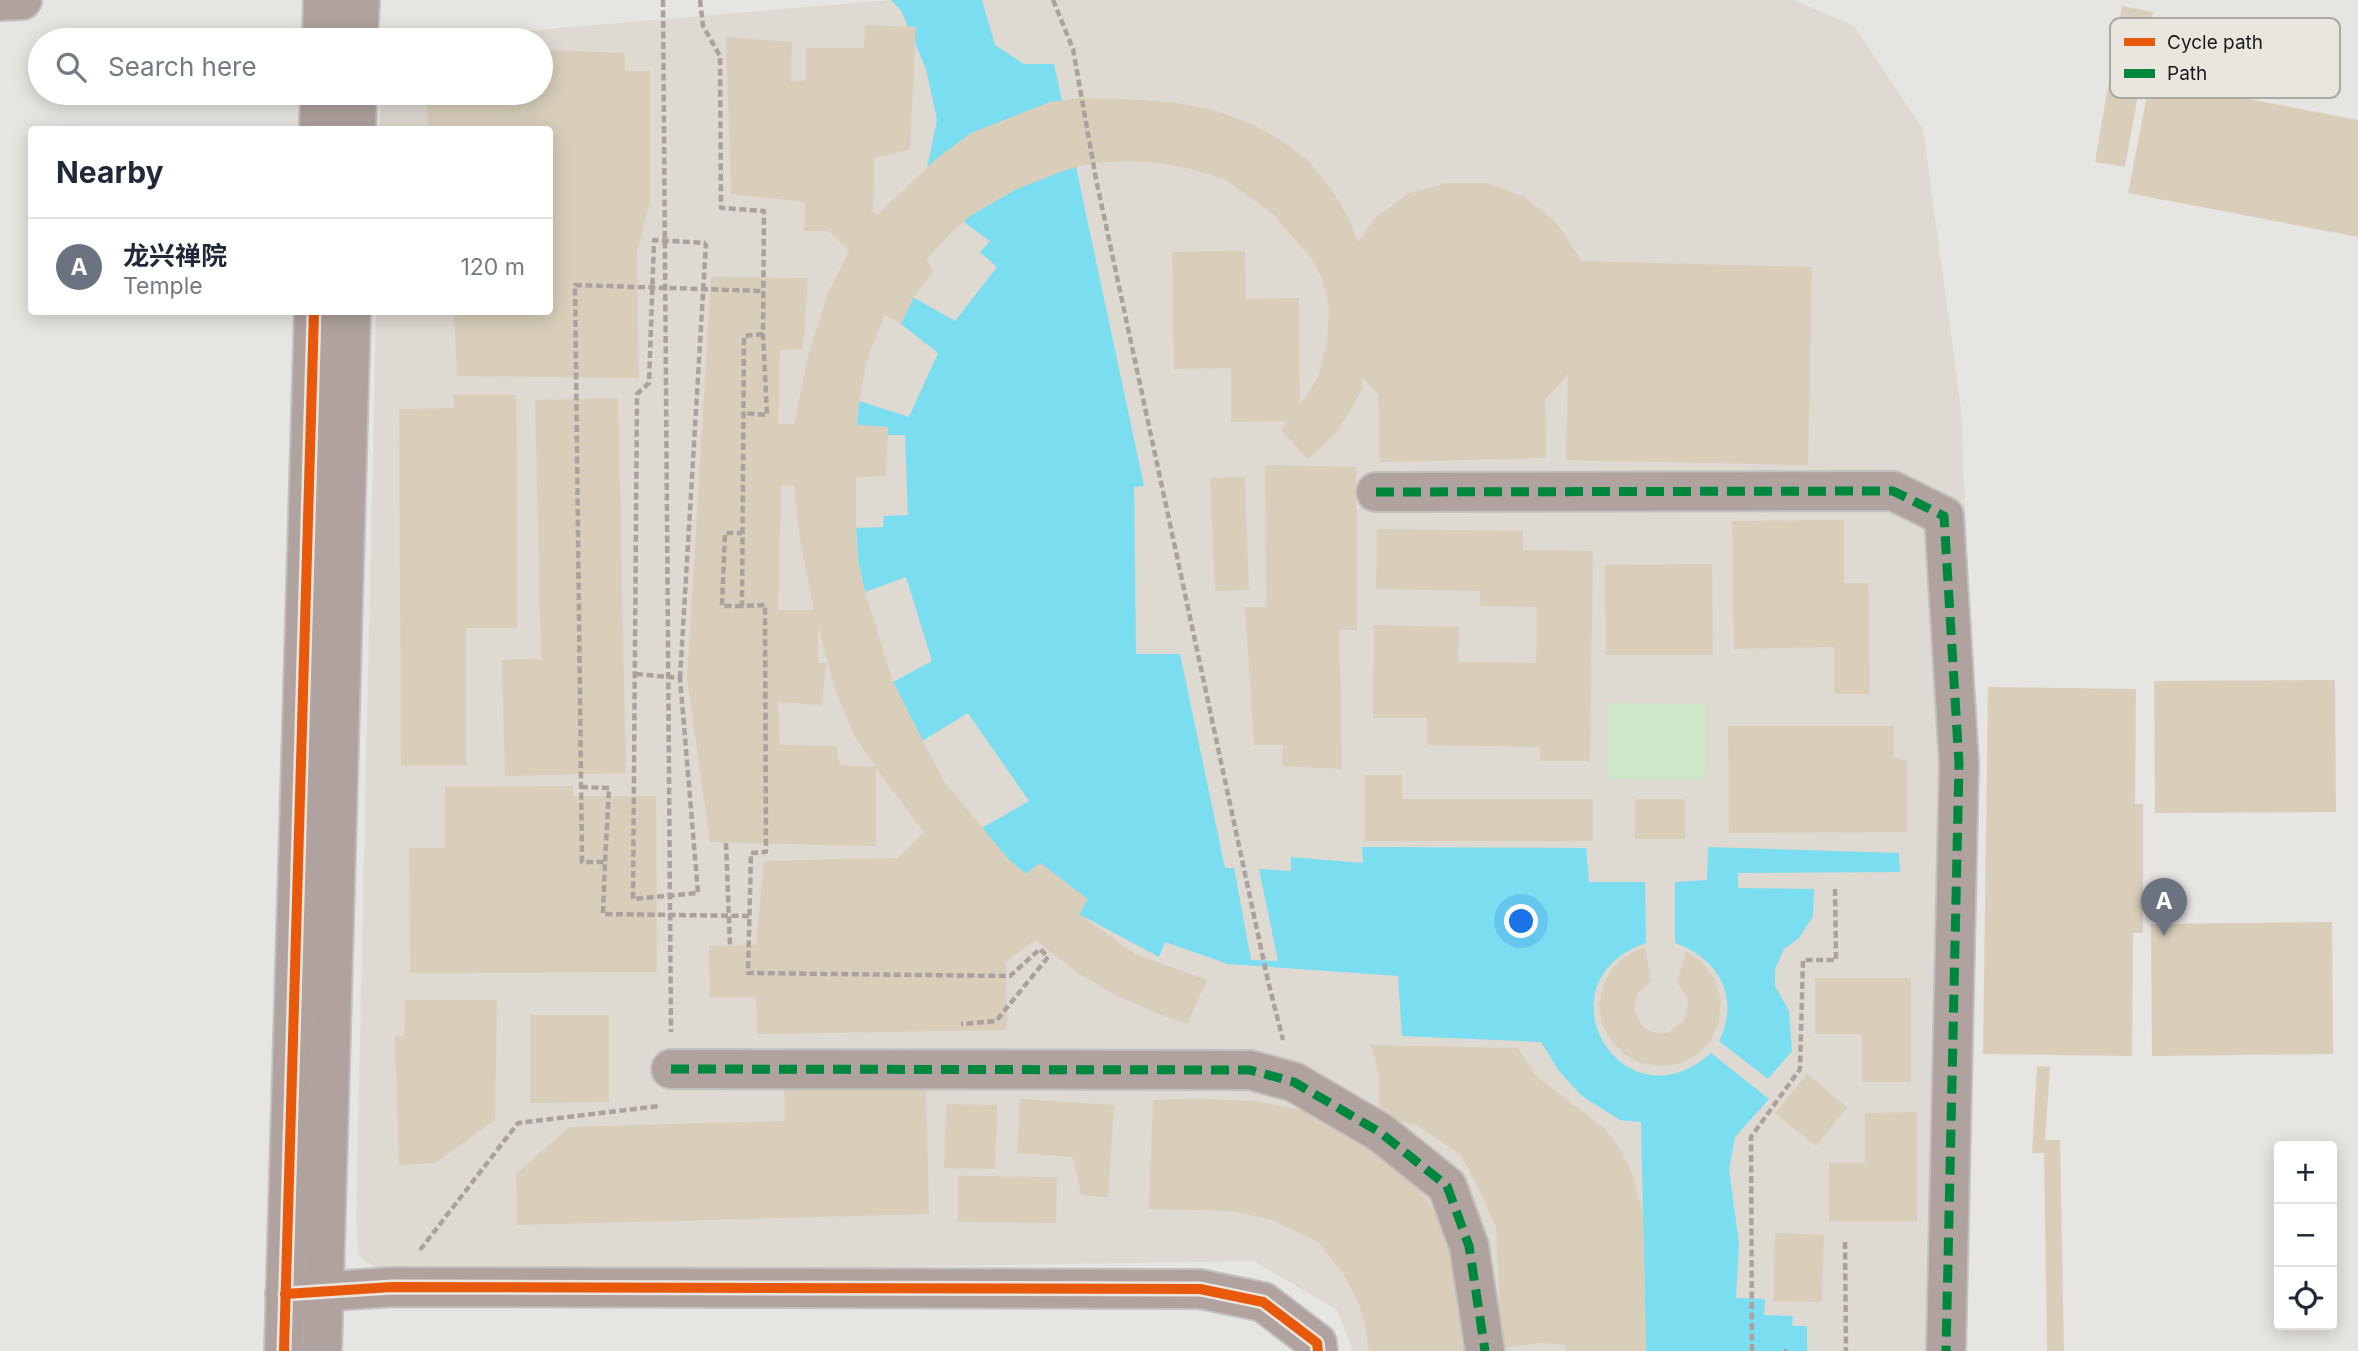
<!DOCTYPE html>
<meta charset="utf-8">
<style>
:root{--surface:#fff;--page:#f6f6f7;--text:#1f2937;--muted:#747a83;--line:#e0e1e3;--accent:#ea580c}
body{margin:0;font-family:Inter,"Noto Sans SC",sans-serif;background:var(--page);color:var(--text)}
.controls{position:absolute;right:21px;bottom:21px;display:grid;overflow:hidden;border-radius:7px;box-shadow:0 4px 18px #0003}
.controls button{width:63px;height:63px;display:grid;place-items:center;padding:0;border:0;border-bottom:2px solid var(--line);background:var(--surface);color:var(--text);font:35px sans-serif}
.you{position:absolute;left:1522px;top:922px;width:24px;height:24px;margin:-18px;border:5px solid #fff;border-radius:50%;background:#1a73e8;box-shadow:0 0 0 10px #1a73e833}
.badge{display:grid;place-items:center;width:46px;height:46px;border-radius:50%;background:var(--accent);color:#fff;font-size:23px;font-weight:700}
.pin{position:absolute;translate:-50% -58px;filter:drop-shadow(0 2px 4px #0008)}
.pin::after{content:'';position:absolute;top:37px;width:24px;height:21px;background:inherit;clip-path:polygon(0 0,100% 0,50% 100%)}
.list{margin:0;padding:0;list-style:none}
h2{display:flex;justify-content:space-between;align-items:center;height:91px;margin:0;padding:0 28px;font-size:30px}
h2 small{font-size:23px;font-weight:400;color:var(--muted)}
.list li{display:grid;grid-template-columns:46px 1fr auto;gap:21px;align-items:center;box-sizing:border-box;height:98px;padding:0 28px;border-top:2px solid var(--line)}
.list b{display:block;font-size:26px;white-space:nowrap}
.list p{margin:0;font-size:23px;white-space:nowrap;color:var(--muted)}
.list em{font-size:23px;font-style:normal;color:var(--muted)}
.icon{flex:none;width:38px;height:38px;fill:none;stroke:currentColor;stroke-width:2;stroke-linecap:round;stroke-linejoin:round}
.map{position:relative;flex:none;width:2358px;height:1351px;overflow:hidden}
.search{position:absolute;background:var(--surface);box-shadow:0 4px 18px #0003;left:28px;top:28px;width:525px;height:77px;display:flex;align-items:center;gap:18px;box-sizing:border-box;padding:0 24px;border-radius:38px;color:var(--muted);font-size:26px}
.panel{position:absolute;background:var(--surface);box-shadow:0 4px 18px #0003;left:28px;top:126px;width:525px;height:189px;border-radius:7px}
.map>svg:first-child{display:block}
.built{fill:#ded9d1}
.green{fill:#cfe6c9}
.water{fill:#7addf0}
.building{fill:#d8ceba;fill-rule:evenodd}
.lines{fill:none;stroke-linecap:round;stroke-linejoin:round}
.minor-casing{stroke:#c1c0be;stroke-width:42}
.path{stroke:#aba29f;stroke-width:4.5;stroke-dasharray:7 3.5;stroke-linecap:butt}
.minor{stroke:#afa29f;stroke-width:38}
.path-bridge{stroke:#aba29f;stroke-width:4.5;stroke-dasharray:7 3.5;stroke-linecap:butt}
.quiet{stroke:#00873e;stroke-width:9;stroke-dasharray:18 9;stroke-linecap:butt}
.cycleway-casing{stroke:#e9e6e0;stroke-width:15}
.cycleway{stroke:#e8590c;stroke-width:10}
.key{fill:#e9e6e0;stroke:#aba9a4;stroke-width:2}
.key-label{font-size:19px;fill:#1b1a18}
</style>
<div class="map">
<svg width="2358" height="1351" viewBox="0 0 2358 1351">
<rect width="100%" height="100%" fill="#e7e5e2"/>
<polygon class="built" points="890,0 1794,0 1854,26 1923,129 1961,408 1974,725 1965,1351 1353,1351 1337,1310 1254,1261 386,1275 359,1256 356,1221 376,312 550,312 550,130 380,129 380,109 387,93 541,93 541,40 437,40 440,38"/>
<polygon class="green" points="1608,703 1706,704 1705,780 1607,779"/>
<g class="water">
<path d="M891,0H982L995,45L1024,64H1054L1144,486L1134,487L1136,654H1180L1225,868H1234L1251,960L1278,961L1259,869L1291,871V857L1363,863L1362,847L1586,848L1589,882H1645L1646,943C1534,982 1623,1132 1711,1053L1769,1099L1735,1137L1729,1169L1739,1244L1736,1298L1765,1299L1764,1315L1793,1316L1792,1326H1807V1351H1646L1641,1122L1620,1120L1582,1096L1559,1071L1541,1042L1402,1036L1398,976L1228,964L1165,942L1159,957L1079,914L1087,899L1040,863L1026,874L1009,860L982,828L1029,801L968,713L922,741L893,682L932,661L906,577L865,592L858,561L856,528L883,527L884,516L908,515L905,435H887L888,427L857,425L859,401L909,417L938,353L901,324L913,297L955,321L997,267L980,252L990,241L965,223L927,168L937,120L926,69L901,10Z"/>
<path d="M1708,847L1899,853L1900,872L1738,873V888L1814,889L1813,916L1799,938L1784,949L1775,969V986L1789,1011L1792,1051L1768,1079L1719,1041C1741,997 1718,958 1675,943V882L1707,880Z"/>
</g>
<g class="building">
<polygon points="2122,6 2153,12 2125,167 2095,162"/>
<path d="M865,25L916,27L910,149L874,158L873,210L869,209L877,215L936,159L971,133L1050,102L1078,98L1143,100L1178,103L1216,111L1252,124L1280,140L1308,160L1334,193L1350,221L1358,242L1375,218L1408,194L1446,183H1487L1524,197L1556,222L1578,255L1580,261L1812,267L1808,465L1566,460L1568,374L1545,400L1546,458L1380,462L1378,394L1363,378L1362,389L1350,411L1335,434L1308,459L1281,430L1287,421L1231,422V368L1174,369L1172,252L1245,251L1246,299L1299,298L1300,405L1318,378L1327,343L1329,308L1323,280L1311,258L1273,214L1225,179L1194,170L1162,163L1127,161L1092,163L1066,170L1017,189L970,216L952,232L927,259L933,272L916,293L901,324L885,315L868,356L859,401L857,425L888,427L886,476L856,477V528L858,561L865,592L893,682L943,780L1009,860L1026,874L1040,863L1088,899L1079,914L1135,954L1207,980L1187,1024L1156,1013L1114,994L1078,973L1035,940L1006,962L1007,1030L757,1034L756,997H710L709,946L756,945L764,861L898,858L924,832L876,768V846L710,842L687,679L711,277L808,278L803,349L780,350L778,424H794L809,352L828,293L849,251L829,231H804L805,202L731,194L726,37L792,42L791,82L806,80V48H864ZM781,485L794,486L800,540L814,610H778ZM818,626L836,692L855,737L876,767L840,765L836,746L780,745L778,702L822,705L826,663H818Z"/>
<polygon points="541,50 625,53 625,71 650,71 650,202 637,253 639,378 457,376 454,312 550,312 550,130 429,130 427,104 438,93 541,93"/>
<polygon points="2150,80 2358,120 2358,237 2128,193"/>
<polygon points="454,395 516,395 517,628 466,628 466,765 401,765 399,409 454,408"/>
<polygon points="618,398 626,773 505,776 502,660 541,659 535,400"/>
<polygon points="1265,465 1356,467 1357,630 1339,630 1342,769 1282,766 1283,745 1254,745 1245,607 1266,607"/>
<polygon points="1245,477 1249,590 1215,591 1210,478"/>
<polygon points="1844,520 1844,583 1868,583 1870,694 1834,694 1834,647 1734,649 1732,521"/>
<polygon points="1377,529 1523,531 1523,550 1593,551 1590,761 1540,761 1540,747 1427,745 1427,718 1373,718 1374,625 1459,627 1458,662 1536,663 1537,607 1480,606 1480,591 1376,589"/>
<polygon points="1712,564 1713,655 1606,655 1605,565"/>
<polygon points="2335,680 2336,812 2155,813 2154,681"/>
<polygon points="1988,687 2136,689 2135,804 2143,804 2143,933 2133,933 2132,1056 1983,1054"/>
<polygon points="1728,726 1894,726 1894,757 1907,761 1907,832 1729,833"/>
<polygon points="1365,775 1402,775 1402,799 1593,799 1593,841 1365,841"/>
<polygon points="573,786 573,796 656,796 657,972 410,973 409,848 445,848 445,787"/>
<rect x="1635" y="799" width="50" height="40"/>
<polygon points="2332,922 2333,1054 2152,1056 2151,924"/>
<polygon points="1645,947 1651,981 1638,992 1634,1010 1642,1026 1650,1031 1660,1034 1669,1032 1684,1021 1688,1005 1687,997 1677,983 1686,951 1703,963 1715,980 1721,1000 1719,1021 1711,1040 1696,1055 1679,1064 1660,1066 1641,1063 1624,1054 1611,1040 1602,1024 1599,1005 1603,986 1612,969 1626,956"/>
<polygon points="1815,978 1911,978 1911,1082 1862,1082 1862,1034 1815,1034"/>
<polygon points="405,1000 497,1000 495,1120 435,1163 399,1165 395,1036 404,1036"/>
<polygon points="530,1015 609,1015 609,1102 530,1103"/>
<polygon points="1371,1045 1518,1048 1536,1076 1605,1129 1622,1152 1632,1174 1643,1214 1646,1351 1565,1351 1566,1345 1539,1343 1499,1348 1499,1289 1496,1228 1479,1189 1461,1155 1416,1125 1380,1117 1379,1075"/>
<polygon points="2037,1066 2050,1067 2045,1140 2060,1140 2064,1351 2047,1351 2044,1153 2032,1153"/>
<polygon points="1807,1074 1847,1107 1816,1146 1775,1113"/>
<polygon points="926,1082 929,1214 517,1225 516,1174 569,1127 785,1121 784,1086"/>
<polygon points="1020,1099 1114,1105 1108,1197 1081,1195 1073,1157 1017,1153"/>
<polygon points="1198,1099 1254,1101 1314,1112 1338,1125 1410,1177 1429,1203 1441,1225 1454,1265 1463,1351 1369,1351 1365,1324 1357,1299 1342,1272 1318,1242 1272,1220 1233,1211 1149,1209 1153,1100"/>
<polygon points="946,1104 997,1105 995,1169 944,1168"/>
<polygon points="1917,1112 1917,1221 1829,1221 1829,1163 1865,1163 1865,1113"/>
<polygon points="958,1176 1057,1177 1056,1223 958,1222"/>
<polygon points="1775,1233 1824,1235 1822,1302 1774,1301"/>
</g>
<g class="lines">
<defs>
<g id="minor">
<polyline points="0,1 22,0"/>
<polyline points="322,40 323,0"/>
<polyline points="358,40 360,0"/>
<polyline points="319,130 320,93"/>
<polyline points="356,130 357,93"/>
<polyline points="1376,492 1893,491 1944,516 1959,764 1946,1351"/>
<polyline points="671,1069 1250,1070 1294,1082 1381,1133 1447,1186 1469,1246 1485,1351"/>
<polyline points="285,1294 392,1287 1200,1289 1263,1302 1317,1343 1318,1351"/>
<polyline points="284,1351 314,312"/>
<polyline points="322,1351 351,312"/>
</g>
</defs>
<use href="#minor" class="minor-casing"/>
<g class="path">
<polyline points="663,0 671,1032"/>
<polyline points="700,0 703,26 720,56 721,208 764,211 763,334 767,415 743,413"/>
<polyline points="1053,0 1073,49 1096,179 1268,981 1283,1040"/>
<polyline points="763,334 744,336 742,606 765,605 766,852 751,853 748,973 1010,976 1040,949 1048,957 996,1021 961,1024"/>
<polyline points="742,606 722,606 725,533 742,533"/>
<polyline points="680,678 706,243"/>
<polyline points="581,787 609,788 605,862"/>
<polyline points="726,843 730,946"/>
<polyline points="1845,1242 1846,1351"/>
<polyline points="420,1250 518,1123 659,1106"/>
<polyline points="1752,1351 1751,1137 1800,1069 1803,960 1836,960 1835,889"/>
<polyline points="1784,1351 1787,1351"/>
</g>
<use href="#minor" class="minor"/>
<g class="path-bridge">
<polyline points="636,674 680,678 698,893 633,899 637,394 649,383 654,240 706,243"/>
<polyline points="749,916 603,914 605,862 582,862 575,285 764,291"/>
</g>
<g class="quiet">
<polyline points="1376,492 1893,491 1944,516 1959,764 1946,1351"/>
<polyline points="671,1069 1250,1070 1294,1082 1381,1133 1447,1186 1469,1246 1485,1351"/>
</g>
<defs>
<g id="cycleway">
<polyline points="285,1294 392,1287 1200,1289 1263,1302 1317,1343 1318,1351"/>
<polyline points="284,1351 314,312"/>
</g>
</defs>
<use href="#cycleway" class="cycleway-casing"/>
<use href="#cycleway" class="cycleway"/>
</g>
<rect x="2110" y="18" width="230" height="80" rx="10" class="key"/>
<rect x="2124" y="38" width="31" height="8" fill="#e8590c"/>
<rect x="2124" y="69" width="31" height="9" fill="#00873e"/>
<g class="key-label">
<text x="2167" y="49">Cycle path</text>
<text x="2167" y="80">Path</text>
</g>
</svg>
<div class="controls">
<button>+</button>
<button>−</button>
<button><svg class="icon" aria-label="locate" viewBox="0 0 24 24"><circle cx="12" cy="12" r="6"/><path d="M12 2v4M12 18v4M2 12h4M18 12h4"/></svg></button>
</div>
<div class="you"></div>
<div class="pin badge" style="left:2164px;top:936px;background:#6b7280">A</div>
<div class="search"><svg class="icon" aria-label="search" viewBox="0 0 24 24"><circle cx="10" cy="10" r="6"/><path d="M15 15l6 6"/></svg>Search here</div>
<section class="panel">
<h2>Nearby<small></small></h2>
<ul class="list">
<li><span class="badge" style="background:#6b7280">A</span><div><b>龙兴禅院</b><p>Temple</p></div><em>120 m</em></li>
</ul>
</section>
</div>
